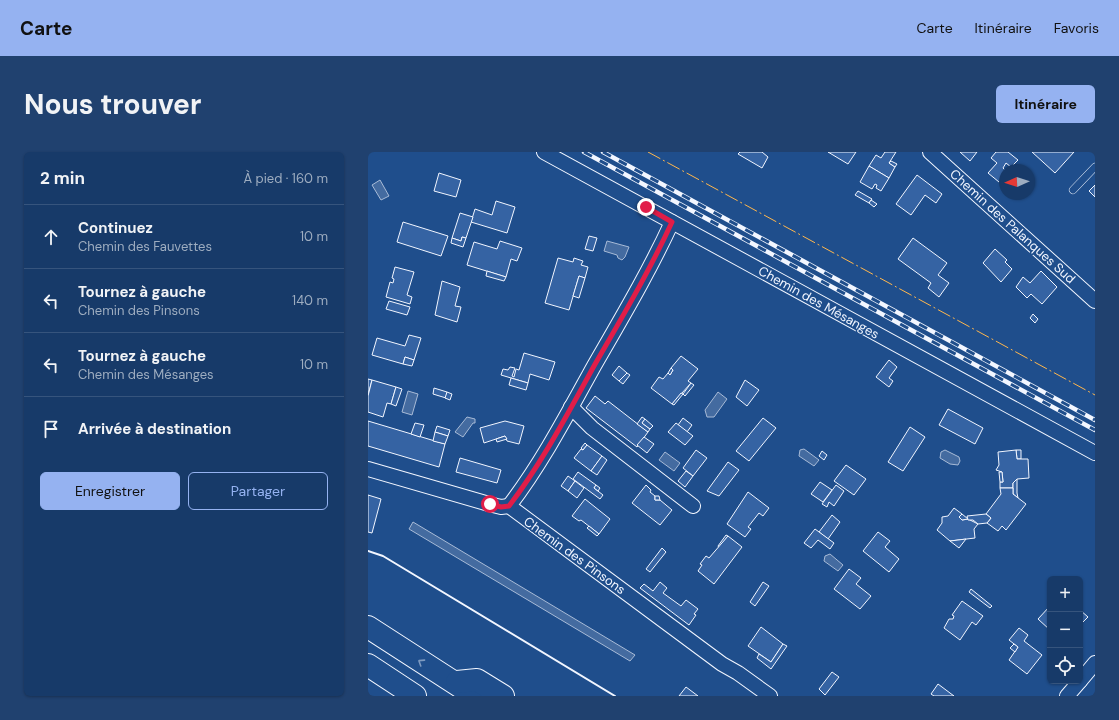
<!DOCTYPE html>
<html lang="fr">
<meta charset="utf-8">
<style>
:root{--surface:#173a69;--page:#20416f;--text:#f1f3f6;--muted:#9eadc0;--line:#36547d;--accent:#95b2f1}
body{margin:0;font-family:"DM Sans",sans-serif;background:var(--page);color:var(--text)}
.controls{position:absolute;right:12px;bottom:12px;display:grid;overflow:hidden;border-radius:6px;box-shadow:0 1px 3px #0004}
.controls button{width:36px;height:36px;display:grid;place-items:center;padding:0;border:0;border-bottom:1px solid var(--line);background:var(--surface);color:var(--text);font:20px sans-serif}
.compass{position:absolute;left:631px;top:12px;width:36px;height:36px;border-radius:50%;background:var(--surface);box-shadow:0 1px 3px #0004;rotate:267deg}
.stop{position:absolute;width:12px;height:12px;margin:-9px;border:3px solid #e11d48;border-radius:50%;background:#fff}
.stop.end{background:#e11d48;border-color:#fff;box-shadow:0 1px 4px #0008}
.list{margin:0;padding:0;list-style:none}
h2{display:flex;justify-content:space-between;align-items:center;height:52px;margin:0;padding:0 16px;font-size:17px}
h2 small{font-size:13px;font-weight:400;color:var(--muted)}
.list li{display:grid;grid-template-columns:26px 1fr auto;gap:12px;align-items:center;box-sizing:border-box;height:64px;padding:0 16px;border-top:1px solid var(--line)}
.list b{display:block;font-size:15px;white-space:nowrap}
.list p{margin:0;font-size:13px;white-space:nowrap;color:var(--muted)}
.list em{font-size:13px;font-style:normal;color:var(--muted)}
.actions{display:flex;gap:8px;padding:12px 16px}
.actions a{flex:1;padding:9px 0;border:1px solid var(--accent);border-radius:6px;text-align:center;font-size:14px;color:var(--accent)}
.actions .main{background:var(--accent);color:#111}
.icon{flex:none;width:22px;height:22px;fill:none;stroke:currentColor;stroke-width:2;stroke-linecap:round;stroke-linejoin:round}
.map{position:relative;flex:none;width:727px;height:544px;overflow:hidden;border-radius:6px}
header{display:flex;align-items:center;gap:24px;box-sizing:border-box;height:56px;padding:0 20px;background:var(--accent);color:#111}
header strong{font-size:19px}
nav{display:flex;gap:22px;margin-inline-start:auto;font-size:14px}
.intro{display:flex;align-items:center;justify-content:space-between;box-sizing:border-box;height:96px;padding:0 24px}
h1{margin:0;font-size:28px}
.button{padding:10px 18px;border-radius:6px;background:var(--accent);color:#111;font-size:14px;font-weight:700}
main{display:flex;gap:24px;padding:0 24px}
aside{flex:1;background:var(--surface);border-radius:6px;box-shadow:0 1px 3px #0004}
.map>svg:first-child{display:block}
.water{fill:#446ba0;stroke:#a8bbd7}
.building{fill:#3563a3;stroke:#f2f6ff}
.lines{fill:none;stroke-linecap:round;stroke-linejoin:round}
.service-casing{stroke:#f2f6ff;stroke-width:8}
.minor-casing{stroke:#f2f6ff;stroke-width:16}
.motorway-casing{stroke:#f2f6ff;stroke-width:24}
.service{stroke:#1f4e8c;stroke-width:7}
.minor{stroke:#1f4e8c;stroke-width:14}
.motorway{stroke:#1f4e8c;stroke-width:22}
.rail-casing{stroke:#f2f6ff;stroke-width:4.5}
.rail{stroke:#1f4e8c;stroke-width:3;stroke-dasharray:9;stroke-linecap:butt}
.wall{stroke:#f2f6ff;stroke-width:2}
.power{stroke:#ffb74d;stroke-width:1;stroke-dasharray:14 3 2 3;stroke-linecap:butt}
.oneway{stroke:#7e9ac0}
.route{stroke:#e11d48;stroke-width:5}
.labels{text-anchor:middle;stroke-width:3;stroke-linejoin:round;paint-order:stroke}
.street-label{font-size:13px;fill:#f2f6ff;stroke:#1f4e8c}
</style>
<header>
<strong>Carte</strong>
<nav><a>Carte</a><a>Itinéraire</a><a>Favoris</a></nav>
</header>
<div class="intro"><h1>Nous trouver</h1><a class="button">Itinéraire</a></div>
<main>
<aside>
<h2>2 min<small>À pied · 160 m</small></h2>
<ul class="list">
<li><svg class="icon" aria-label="ahead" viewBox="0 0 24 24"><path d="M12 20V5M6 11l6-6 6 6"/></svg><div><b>Continuez</b><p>Chemin des Fauvettes</p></div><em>10 m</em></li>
<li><svg class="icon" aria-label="left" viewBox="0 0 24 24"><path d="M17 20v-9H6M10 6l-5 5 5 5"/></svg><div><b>Tournez à gauche</b><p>Chemin des Pinsons</p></div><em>140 m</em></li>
<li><svg class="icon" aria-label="left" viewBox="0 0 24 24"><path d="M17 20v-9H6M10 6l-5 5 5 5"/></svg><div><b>Tournez à gauche</b><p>Chemin des Mésanges</p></div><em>10 m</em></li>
<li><svg class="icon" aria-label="arrive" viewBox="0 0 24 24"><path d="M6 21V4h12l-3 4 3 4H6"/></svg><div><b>Arrivée à destination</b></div></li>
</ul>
<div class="actions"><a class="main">Enregistrer</a><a>Partager</a></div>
</aside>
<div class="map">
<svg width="727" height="544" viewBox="0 0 727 544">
<rect width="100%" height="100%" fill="#1f4e8c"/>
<g class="water">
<polygon points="12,28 21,44 13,48 4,33"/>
<polygon points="239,89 261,95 257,105 254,108 250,106 249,103 236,99"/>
<polygon points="40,239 50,242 44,263 34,260"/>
<polygon points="350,240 359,247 346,265 339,265 337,258"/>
<polygon points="99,265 107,267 107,271 105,271 95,285 87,280"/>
<polygon points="436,297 451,308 446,314 431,304 432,298"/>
<polygon points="577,298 591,305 592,309 590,313 582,312 572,306 573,300"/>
<polygon points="297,300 312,311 306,319 291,308"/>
<polygon points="45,370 267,503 262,509 41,377"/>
<polygon points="462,402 475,413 470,419 456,409 457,404"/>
</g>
<g class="building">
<polygon points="372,0 394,0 400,5 394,16 370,2"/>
<polygon points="460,0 488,0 480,12"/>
<polygon points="517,0 528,0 521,11 527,15 521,26 501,14 508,3 513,6"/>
<polygon points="592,0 609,0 602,9"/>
<polygon points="628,0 640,0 650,8 643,15 638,11 635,16 637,18 637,24 631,30 620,21 629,11 623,6"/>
<polygon points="664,0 706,0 687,21"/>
<polygon points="523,9 529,12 527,15 521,11"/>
<polygon points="501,14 521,26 513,39 508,36 509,33 507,32 504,37 492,30"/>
<polygon points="71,21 93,28 88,45 66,39"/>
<polygon points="549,23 574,42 568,51 557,43 543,63 528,52"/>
<polygon points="727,33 727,45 721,39"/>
<polygon points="490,39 504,47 501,51 487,43"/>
<polygon points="503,48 509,52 506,55 501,51"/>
<polygon points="128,49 147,55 139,81 103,70 107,57 124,63"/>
<polygon points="92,61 105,65 98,86 94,85 93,89 84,86"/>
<polygon points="35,70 80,84 73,104 29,90"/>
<polygon points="221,84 229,86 225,99 217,97"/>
<polygon points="94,85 98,86 95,95 83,91 84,86 93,89"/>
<polygon points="545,86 579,111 570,123 581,131 571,145 560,136 563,131 530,107"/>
<polygon points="132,89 154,96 149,109 143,107 138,125 99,113 106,90 129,97"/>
<polygon points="627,97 639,108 637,110 644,117 633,130 615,111"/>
<polygon points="190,106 205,110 206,106 215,109 213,113 220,115 217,126 211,124 201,158 177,151"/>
<polygon points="27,115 46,120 39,143 44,145 42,152 18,145 22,130 25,131 26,127 24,126"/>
<polygon points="119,119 138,125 136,129 118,124"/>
<polygon points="673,119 689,135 674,152 663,142 659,146 648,135 655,125 662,131"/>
<polygon points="211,124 217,126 211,146 205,144"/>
<polygon points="74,129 92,135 87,154 93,155 89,170 67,163"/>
<polygon points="21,149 42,155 39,163 18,157"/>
<polygon points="665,162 670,167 667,171 662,166"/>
<polygon points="41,183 53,186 46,208 37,205 35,212 4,203 9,186 37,194"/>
<polygon points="156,201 187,210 181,228 162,222 160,231 133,223 135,217 140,218 142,215 147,216 144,224 146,225 148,217 151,218"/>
<polygon points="313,204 330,217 320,229 323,231 304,252 283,236 291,225 295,227 300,221 302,223 305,218 303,216"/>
<polygon points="37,205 46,208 44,214 35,212"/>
<polygon points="521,208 529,215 521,226 525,229 521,235 508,225"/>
<polygon points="251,214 259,221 251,229 244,223"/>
<polygon points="303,216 305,218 302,223 300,221"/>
<polygon points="259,221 262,223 255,232 251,229"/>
<polygon points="143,226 160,231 158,238 141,233"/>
<polygon points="0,227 4,228 0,243"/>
<polygon points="4,228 28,235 23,252 19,251 15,265 0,260 0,244"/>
<polygon points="377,228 391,238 379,254 368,245"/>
<polygon points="323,231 326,233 317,244 315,242"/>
<polygon points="28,235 34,237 28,254 23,252"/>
<polygon points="66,236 79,240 78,246 65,242"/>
<polygon points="79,240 84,242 82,248 77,246"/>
<polygon points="313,241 315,242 306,253 304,252"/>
<polygon points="227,244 237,252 240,249 280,280 269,295 218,256"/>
<polygon points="580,257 615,276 607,292 571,273"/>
<polygon points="274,265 277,267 274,271 282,277 280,280 269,272"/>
<polygon points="315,266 324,273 319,280 310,273"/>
<polygon points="395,266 408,276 381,309 368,299"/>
<polygon points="277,267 285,274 282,277 274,271"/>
<polygon points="0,269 77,292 71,315 0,294"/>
<polygon points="137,269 156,274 151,292 139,289 137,284 116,291 112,276"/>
<polygon points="47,271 56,273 52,285 43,282"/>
<polygon points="308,271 325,284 317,293 300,280"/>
<polygon points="69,274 82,278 80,284 67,280"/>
<polygon points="542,275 557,285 535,319 520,310"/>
<polygon points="67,280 80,284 77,292 65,289"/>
<polygon points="137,284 139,287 129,290 128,287"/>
<polygon points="276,285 286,292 279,301 269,293"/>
<polygon points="217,291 219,293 215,298 213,296"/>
<polygon points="219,293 234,304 223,319 206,306 213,297 215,298"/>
<polygon points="328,298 339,306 325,324 315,316"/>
<polygon points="648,298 653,298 653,307 649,307"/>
<polygon points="648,298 649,307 660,307 661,326 649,327 645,331 645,336 632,336 632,330 635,330 634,320 628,318 631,313 630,300"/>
<polygon points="454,299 459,303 456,308 451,304"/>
<polygon points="234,304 239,308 229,323 223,319"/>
<polygon points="92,306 133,318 129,331 88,320"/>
<polygon points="360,310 371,318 351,344 339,339"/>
<polygon points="478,313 498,327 486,343 466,329"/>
<polygon points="318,319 325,324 317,335 310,329"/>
<polygon points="210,320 228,333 226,336 235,343 232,347 205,327"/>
<polygon points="631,320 634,320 635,330 632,330"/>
<polygon points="200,324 207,329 200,339 193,334"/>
<polygon points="649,327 649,341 650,346 645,342 645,331"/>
<polygon points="207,329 216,336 209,346 200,339"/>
<polygon points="452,330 464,338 455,350 443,342"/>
<polygon points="228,333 232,336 230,339 226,336"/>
<polygon points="278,333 283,338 282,340 287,344 287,348 292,348 304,358 292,373 264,351"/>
<polygon points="468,333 476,339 466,354 461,350 459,355 454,352"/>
<polygon points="632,336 645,336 645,342 658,352 638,378 634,374 630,379 619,371 623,366 618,362 633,342"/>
<polygon points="380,340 401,356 395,364 391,361 380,375 383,377 377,385 359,372"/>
<polygon points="0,343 13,347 4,381 0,380"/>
<polygon points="287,344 291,344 292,348 287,348"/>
<polygon points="217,347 242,367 231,382 213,368 211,369 204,364"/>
<polygon points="586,356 594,362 591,365 594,368 600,367 610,372 606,377 607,386 582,389 569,378 574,371 574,365 580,364"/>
<polygon points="594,362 600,367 594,368 591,365"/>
<polygon points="618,362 623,366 619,371 610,372 605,368 600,368 599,364"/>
<polygon points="464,363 472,370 460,387 451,380"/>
<polygon points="221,374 231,382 229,384 219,376"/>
<polygon points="447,377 466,391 462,397 450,388 443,396 436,391"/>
<polygon points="510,380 522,389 517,395 531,407 521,420 495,399"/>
<polygon points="358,383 360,384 351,396 350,394"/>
<polygon points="360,384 374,395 346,432 330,419 334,413 332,412 338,404 341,406"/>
<polygon points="598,387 591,396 582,389"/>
<polygon points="294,396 298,400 282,420 278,417"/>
<polygon points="481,417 493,426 488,432 503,444 492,457 466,437"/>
<polygon points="292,430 299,436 295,441 313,454 318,448 330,457 326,462 328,463 321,473 272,436 276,432 285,439"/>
<polygon points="395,430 401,434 387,454 382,450"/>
<polygon points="603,437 624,454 622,456 601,440"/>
<polygon points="594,449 615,464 608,473 604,470 592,488 576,476 581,467 585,467 586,464 584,463"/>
<polygon points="682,454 682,478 670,467"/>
<polygon points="712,458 720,465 712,473"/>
<polygon points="393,475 415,492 403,510 380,494"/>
<polygon points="651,476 660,483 656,489 674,503 659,522 641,508 650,495 641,488"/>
<polygon points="415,492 419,494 403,517 389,506 391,502 403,510"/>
<polygon points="646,492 650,495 647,500 642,496"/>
<polygon points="464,520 471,525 457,543 451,537"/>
<polygon points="570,532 586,544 566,544 563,542"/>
<polygon points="318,535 330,544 311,544"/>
</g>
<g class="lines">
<defs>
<polyline id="service" points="705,38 727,15"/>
<g id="minor">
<polyline points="176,0 727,301"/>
<polyline points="562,0 727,149"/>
<path d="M304,70C281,120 253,167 226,214C200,261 174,311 141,354L354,512L370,521L402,544"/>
<polyline points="203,255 224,276 325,354"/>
<polyline points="0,317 121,352 133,355 141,354"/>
<polyline points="712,529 727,511"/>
<polyline points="699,544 712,529"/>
</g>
<g id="motorway">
<polyline points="0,475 107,544"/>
<polyline points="0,513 47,544"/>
<polyline points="89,530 109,528 135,544"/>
</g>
</defs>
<use href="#service" class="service-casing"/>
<use href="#minor" class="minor-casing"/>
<use href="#motorway" class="motorway-casing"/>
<use href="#service" class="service"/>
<use href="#minor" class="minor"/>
<use href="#motorway" class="motorway"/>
<defs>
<g id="rail">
<polyline points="216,0 727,278"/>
<polyline points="235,0 727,268"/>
</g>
</defs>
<use href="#rail" class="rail-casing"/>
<use href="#rail" class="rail"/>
<polyline class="wall" points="0,399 15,404 247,544"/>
<polyline class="power" points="280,0 727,243"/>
</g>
<defs><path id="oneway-chevron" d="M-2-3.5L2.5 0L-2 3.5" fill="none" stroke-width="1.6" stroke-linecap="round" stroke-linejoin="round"/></defs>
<use class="oneway" href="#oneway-chevron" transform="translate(53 510) rotate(-147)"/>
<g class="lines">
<path class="route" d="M122,352L133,355L141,354C174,311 200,261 226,214C253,167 281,120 304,70L278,55"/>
</g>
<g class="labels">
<g class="street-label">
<text transform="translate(645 74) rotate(42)" y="5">Chemin des Palanques Sud</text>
<text transform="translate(451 150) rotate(29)" y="5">Chemin des Mésanges</text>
<text transform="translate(207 403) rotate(36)" y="5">Chemin des Pinsons</text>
</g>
</g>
</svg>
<div class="controls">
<button>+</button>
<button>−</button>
<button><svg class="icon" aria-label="locate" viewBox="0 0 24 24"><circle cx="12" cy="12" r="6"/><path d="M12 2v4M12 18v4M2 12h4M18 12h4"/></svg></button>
</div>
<svg class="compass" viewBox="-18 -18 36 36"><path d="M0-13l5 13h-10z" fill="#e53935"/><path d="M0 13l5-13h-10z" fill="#9eadc0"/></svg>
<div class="stop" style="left:122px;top:352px"></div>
<div class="stop end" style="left:278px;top:55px"></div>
</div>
</main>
